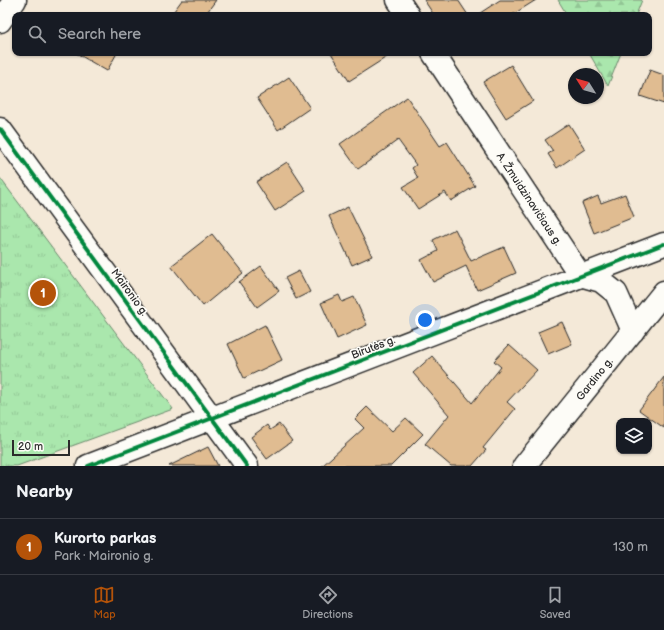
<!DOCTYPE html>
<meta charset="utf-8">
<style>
:root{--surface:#171b24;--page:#20242c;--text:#f1f3f6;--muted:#9ea1a6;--line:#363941;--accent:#b45309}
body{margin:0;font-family:"Balsamiq Sans",sans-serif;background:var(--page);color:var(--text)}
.controls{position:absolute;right:12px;bottom:12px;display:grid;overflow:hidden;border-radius:8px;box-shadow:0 1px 3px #0004}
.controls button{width:36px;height:36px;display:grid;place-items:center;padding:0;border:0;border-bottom:1px solid var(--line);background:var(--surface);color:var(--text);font:20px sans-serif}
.compass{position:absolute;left:568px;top:68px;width:36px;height:36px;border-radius:50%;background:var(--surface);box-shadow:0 1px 3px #0004;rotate:307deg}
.scale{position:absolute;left:12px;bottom:10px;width:58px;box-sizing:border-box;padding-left:4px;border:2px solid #2b2b2b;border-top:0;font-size:11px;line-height:14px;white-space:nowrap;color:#2b2b2b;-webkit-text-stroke:3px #fdfcf7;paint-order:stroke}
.you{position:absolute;left:425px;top:320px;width:14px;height:14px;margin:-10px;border:3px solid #fff;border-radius:50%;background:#1a73e8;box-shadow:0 0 0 6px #1a73e833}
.badge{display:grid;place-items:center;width:26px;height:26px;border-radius:50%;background:var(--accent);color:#fff;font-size:13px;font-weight:700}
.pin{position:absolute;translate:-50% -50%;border:2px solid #fff;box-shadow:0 1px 4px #0006}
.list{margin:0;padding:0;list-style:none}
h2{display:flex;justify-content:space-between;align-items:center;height:52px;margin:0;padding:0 16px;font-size:17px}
h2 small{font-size:13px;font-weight:400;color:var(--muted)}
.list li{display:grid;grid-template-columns:26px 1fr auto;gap:12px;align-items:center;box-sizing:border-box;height:56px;padding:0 16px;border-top:1px solid var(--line)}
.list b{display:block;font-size:15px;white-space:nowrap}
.list p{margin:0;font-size:13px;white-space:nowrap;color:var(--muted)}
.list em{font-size:13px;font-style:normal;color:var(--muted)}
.icon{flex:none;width:22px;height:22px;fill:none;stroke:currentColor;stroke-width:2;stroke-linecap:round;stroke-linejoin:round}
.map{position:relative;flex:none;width:664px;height:466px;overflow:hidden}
.search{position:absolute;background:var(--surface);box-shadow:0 1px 3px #0004;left:12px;right:12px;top:12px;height:44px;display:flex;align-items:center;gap:10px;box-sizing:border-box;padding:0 14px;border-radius:8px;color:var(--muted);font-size:15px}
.sheet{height:108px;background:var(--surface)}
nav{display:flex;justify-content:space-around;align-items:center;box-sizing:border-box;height:56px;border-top:1px solid var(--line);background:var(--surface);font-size:11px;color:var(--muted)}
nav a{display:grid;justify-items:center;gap:2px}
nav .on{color:var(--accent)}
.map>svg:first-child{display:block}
.forest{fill:url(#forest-firs);stroke:#6a896c}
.park{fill:url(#park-tufts);stroke:#6a896c}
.building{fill:#e0bc91;stroke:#2b2b2b}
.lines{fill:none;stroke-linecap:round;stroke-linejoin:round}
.minor-casing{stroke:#2b2b2b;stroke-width:25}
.minor{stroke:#fdfcf7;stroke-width:22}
.cycleway-casing{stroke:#fdfcf7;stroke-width:6}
.cycleway{stroke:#00873e;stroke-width:4}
.labels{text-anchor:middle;stroke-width:3.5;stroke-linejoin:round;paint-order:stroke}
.street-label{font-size:11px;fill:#2b2b2b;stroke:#fdfcf7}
</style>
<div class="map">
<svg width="664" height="466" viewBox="0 0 664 466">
<defs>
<pattern id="forest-firs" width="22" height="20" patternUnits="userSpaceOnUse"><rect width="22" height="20" fill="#aae7ad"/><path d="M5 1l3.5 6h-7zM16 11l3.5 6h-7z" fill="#92c695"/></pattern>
<pattern id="park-tufts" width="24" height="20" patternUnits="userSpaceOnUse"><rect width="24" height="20" fill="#aae7ad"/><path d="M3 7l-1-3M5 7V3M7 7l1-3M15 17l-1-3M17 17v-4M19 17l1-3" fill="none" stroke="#92c695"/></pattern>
</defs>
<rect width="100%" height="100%" fill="#f4e9d8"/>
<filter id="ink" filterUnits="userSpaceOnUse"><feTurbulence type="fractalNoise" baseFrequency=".025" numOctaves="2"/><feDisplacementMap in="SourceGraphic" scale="8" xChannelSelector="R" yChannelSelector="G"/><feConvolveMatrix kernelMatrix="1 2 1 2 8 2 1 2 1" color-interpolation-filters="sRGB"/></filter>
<g filter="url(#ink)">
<g class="forest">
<polygon points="558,0 642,0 636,15 567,15"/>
<polygon points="589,53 621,53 608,86"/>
</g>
<polygon class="park" points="0,178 173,409 17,466 0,466"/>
<g class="building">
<polygon points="182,0 216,0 205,15 171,15"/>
<polygon points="424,0 458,0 468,15 434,15"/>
<polygon points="500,0 536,0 512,15 477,15"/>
<polygon points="76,53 117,53 107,71"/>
<polygon points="331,53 393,53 349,81"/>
<polygon points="511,65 533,101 506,118 483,82"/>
<polygon points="650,70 664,75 664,104 640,96"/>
<polygon points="289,77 310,108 278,130 257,98"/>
<polygon points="407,97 440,146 447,142 475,186 451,201 445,192 418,209 403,187 418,178 412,168 416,165 398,140 358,169 340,144"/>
<polygon points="569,124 585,149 557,168 548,154 553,151 545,140"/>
<polygon points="287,162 306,191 275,211 256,182"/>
<polygon points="625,194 634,217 594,233 582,203 598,196 601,203"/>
<polygon points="348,207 372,256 352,265 329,216"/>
<polygon points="455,229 471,261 504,247 516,273 477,290 466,266 433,282 421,260 438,251 433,240"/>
<polygon points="212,234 243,273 203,306 171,266"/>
<polygon points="261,266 279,291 257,307 239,282"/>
<polygon points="299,271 310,292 296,299 285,278"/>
<polygon points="339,295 342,302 354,297 367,325 337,339 321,303"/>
<polygon points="562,322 572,344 548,354 538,332"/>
<polygon points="265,325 282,360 244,378 228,344"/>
<polygon points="509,345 537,370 507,402 515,409 483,448 486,450 472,466 451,466 425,444 449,415 413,373 432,356 472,403 501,367 494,361"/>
<polygon points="664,377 664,428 639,410"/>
<polygon points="367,407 392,431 406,418 423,434 391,466 322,466 364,428 355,419"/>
<polygon points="279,424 292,441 267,459 251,437 267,425 270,430"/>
<polygon points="208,447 218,466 169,466"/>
</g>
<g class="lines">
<defs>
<g id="minor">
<polyline points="398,0 408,15"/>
<polyline points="0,21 15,0"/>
<path id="s1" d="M433,53L580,275L601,281L616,293L633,331"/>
<polyline points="0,129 247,466"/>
<polyline points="88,466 664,244"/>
<path id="s2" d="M524,466L664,292"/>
</g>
</defs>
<use href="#minor" class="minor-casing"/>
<use href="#minor" class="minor"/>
<defs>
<g id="cycleway">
<polyline points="0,129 247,466"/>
<polyline points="88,466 664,244"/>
</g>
</defs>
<use href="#cycleway" class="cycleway-casing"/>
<use href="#cycleway" class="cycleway"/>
</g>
</g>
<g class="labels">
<g class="street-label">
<text dy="4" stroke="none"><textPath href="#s1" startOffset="175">A. Žmuidzinavičiaus g.</textPath></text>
<text transform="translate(130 292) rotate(54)" y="4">Maironio g.</text>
<text transform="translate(373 347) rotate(-21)" y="4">Birutės g.</text>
<text dy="4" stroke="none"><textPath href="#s2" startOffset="112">Gardino g.</textPath></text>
</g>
</g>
</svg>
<div class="controls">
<button><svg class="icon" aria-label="layers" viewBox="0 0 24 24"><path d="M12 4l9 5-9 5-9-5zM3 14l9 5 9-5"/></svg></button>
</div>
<svg class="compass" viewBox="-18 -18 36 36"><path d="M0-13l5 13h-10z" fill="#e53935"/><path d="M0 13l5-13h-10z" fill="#9ea1a6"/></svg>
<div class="scale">20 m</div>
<div class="you"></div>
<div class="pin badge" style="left:43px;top:293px">1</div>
<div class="search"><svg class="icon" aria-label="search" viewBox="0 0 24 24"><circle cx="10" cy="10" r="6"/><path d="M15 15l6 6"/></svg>Search here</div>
</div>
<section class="sheet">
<h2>Nearby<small></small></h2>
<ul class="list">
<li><span class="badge">1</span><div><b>Kurorto parkas</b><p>Park · Maironio g.</p></div><em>130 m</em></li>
</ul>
</section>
<nav>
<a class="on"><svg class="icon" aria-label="map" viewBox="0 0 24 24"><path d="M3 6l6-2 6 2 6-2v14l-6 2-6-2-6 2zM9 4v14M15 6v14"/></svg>Map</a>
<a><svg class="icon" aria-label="directions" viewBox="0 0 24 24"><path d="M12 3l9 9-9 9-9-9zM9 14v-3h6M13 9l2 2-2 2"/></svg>Directions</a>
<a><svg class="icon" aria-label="saved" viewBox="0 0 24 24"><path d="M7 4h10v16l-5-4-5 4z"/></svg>Saved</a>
</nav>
